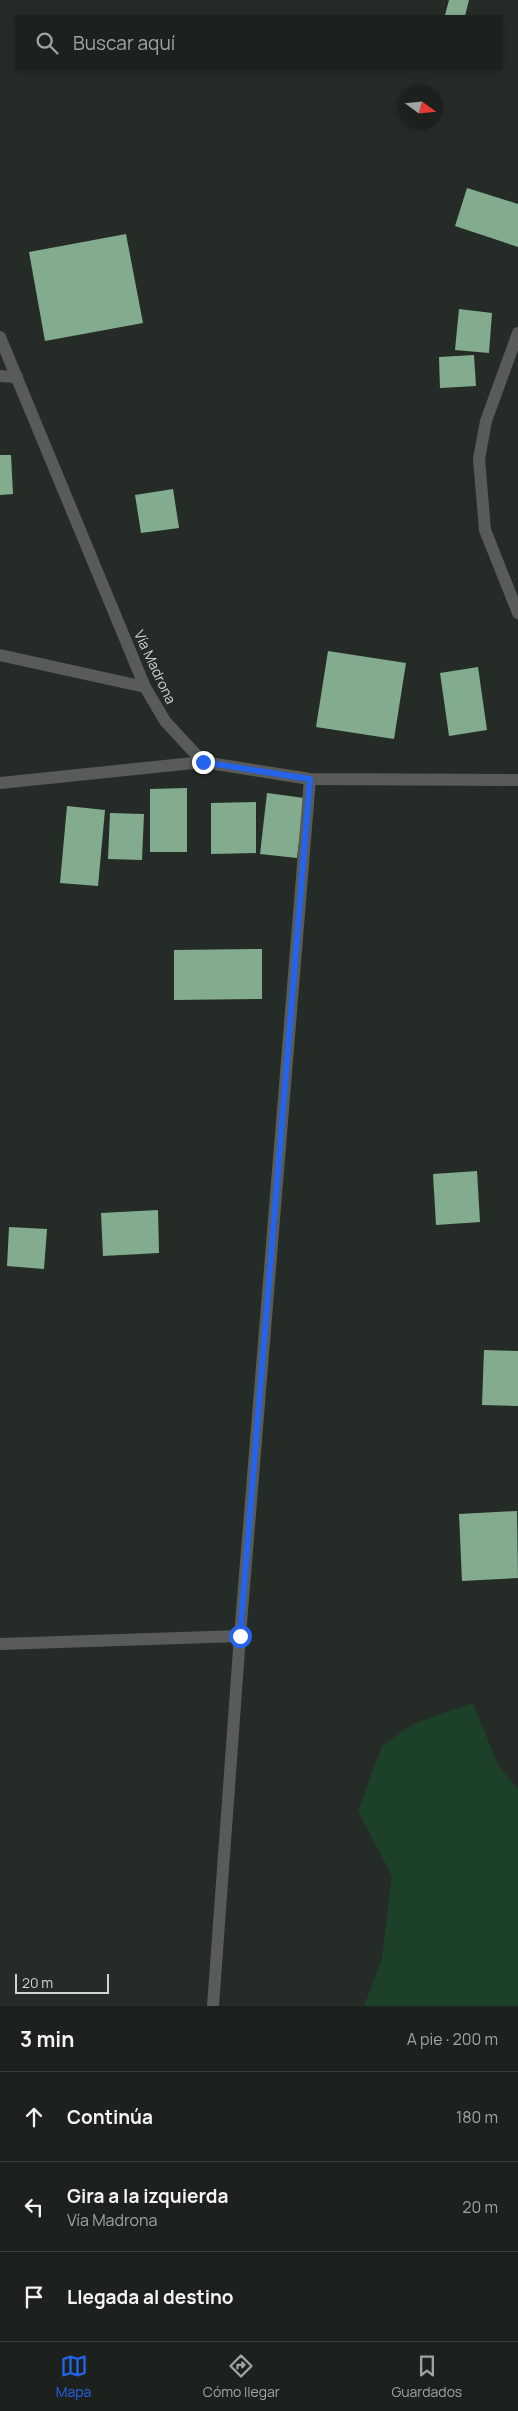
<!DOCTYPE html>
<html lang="es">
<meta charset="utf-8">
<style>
:root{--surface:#1c211d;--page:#252926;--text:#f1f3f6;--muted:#a0a3a4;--line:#3a3e3b;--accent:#2563eb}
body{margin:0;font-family:Manrope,sans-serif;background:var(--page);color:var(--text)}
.compass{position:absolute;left:398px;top:85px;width:45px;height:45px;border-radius:50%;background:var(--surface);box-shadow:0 2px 8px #0003;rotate:105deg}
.scale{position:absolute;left:15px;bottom:12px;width:94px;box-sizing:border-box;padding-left:5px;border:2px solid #d1d5d2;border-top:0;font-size:14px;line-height:18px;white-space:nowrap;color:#d1d5d2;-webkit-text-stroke:4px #252c27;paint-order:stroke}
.stop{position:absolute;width:15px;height:15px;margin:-11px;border:4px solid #2563eb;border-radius:50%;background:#fff}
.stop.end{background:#2563eb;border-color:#fff;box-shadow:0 1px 5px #0008}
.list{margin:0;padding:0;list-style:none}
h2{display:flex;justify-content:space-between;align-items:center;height:65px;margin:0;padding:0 20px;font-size:21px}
h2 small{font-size:16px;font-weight:400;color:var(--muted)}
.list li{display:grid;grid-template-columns:32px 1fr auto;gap:15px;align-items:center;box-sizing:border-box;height:90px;padding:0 20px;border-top:1px solid var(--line)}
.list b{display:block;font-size:19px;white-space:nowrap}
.list p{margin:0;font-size:16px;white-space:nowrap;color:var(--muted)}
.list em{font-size:16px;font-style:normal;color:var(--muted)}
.icon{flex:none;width:28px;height:28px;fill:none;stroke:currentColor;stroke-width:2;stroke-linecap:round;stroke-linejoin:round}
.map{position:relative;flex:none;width:518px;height:2006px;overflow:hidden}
.search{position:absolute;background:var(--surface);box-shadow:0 2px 8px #0003;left:15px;right:15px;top:15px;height:55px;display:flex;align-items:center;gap:12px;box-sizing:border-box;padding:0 18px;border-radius:0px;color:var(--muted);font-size:19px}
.sheet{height:335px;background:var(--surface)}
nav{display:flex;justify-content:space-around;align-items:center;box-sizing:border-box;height:70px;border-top:1px solid var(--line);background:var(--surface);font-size:14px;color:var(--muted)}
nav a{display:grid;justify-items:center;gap:2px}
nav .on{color:var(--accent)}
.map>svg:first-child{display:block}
.green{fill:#1d4029}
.building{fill:#83ac8e}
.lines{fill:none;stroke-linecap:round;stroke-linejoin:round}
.minor{stroke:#585b58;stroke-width:12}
.route{stroke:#2563eb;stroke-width:6}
.labels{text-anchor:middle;stroke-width:5;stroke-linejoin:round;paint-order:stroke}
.street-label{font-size:14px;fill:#d1d5d2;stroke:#252c27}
</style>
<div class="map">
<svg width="518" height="2006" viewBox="0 0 518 2006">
<rect width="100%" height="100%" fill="#252c27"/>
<polygon class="green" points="473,1703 498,1765 518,1789 518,2006 364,2006 382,1959 392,1876 358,1811 382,1746 413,1724"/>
<g class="building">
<polygon points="449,0 469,0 465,16 445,15"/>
<polygon points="467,188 518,204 518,247 455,226"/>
<polygon points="126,234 143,323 45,341 29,252"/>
<polygon points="459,309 492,313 489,353 455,350"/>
<polygon points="474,355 476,386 440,388 439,357"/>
<polygon points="0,455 11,455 13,494 0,495"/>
<polygon points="173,489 179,528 141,533 135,495"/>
<polygon points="328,651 406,663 394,739 316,727"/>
<polygon points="478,667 487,730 449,736 440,673"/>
<polygon points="187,788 187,852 150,852 150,789"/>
<polygon points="267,793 304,798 297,858 260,854"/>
<polygon points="256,802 256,853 211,854 211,803"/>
<polygon points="67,806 105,810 98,886 60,883"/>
<polygon points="110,813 144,814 142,860 108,859"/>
<polygon points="262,949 262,999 174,1000 174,950"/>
<polygon points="477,1171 480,1222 436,1225 433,1174"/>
<polygon points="158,1210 159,1253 103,1256 101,1213"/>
<polygon points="9,1227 47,1229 44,1269 7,1266"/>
<polygon points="484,1350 518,1351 518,1406 482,1405"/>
<polygon points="517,1511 518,1578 462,1581 459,1514"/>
</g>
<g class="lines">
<g class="minor">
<polyline points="518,333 486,421 479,459 485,530 518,613"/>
<polyline points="0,337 145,687 165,721 203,762 310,779 518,780"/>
<polyline points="0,376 17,377"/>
<polyline points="0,655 145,687"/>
<polyline points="0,783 203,762"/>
<polyline points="0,1644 240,1636"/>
<polyline points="213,2006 240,1636 310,779"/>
</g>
</g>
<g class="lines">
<polyline class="route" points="203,762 310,779 240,1636"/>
</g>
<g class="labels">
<g class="street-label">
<text transform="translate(155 667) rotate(65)" y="5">Vía Madrona</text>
</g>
</g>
</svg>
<svg class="compass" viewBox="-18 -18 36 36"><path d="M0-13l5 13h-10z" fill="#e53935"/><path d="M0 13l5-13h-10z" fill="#a0a3a4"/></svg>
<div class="scale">20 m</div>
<div class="stop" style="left:240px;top:1636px"></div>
<div class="stop end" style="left:203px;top:762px"></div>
<div class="search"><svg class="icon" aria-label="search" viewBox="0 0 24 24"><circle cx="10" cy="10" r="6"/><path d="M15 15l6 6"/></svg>Buscar aquí</div>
</div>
<section class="sheet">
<h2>3 min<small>A pie · 200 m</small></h2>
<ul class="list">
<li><svg class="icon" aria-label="ahead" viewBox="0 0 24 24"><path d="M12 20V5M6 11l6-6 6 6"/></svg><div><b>Continúa</b></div><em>180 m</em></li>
<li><svg class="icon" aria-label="left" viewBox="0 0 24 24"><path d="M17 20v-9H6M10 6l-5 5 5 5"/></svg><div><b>Gira a la izquierda</b><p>Vía Madrona</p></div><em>20 m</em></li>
<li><svg class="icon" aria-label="arrive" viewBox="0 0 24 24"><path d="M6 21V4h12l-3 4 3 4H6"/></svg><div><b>Llegada al destino</b></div></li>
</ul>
</section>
<nav>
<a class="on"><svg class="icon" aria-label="map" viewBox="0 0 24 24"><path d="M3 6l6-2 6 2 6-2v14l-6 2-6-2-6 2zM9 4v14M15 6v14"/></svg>Mapa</a>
<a><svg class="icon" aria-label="directions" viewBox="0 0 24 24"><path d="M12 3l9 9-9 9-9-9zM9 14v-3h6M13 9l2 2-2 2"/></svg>Cómo llegar</a>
<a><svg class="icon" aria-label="saved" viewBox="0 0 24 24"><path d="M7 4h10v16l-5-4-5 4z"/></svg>Guardados</a>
</nav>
